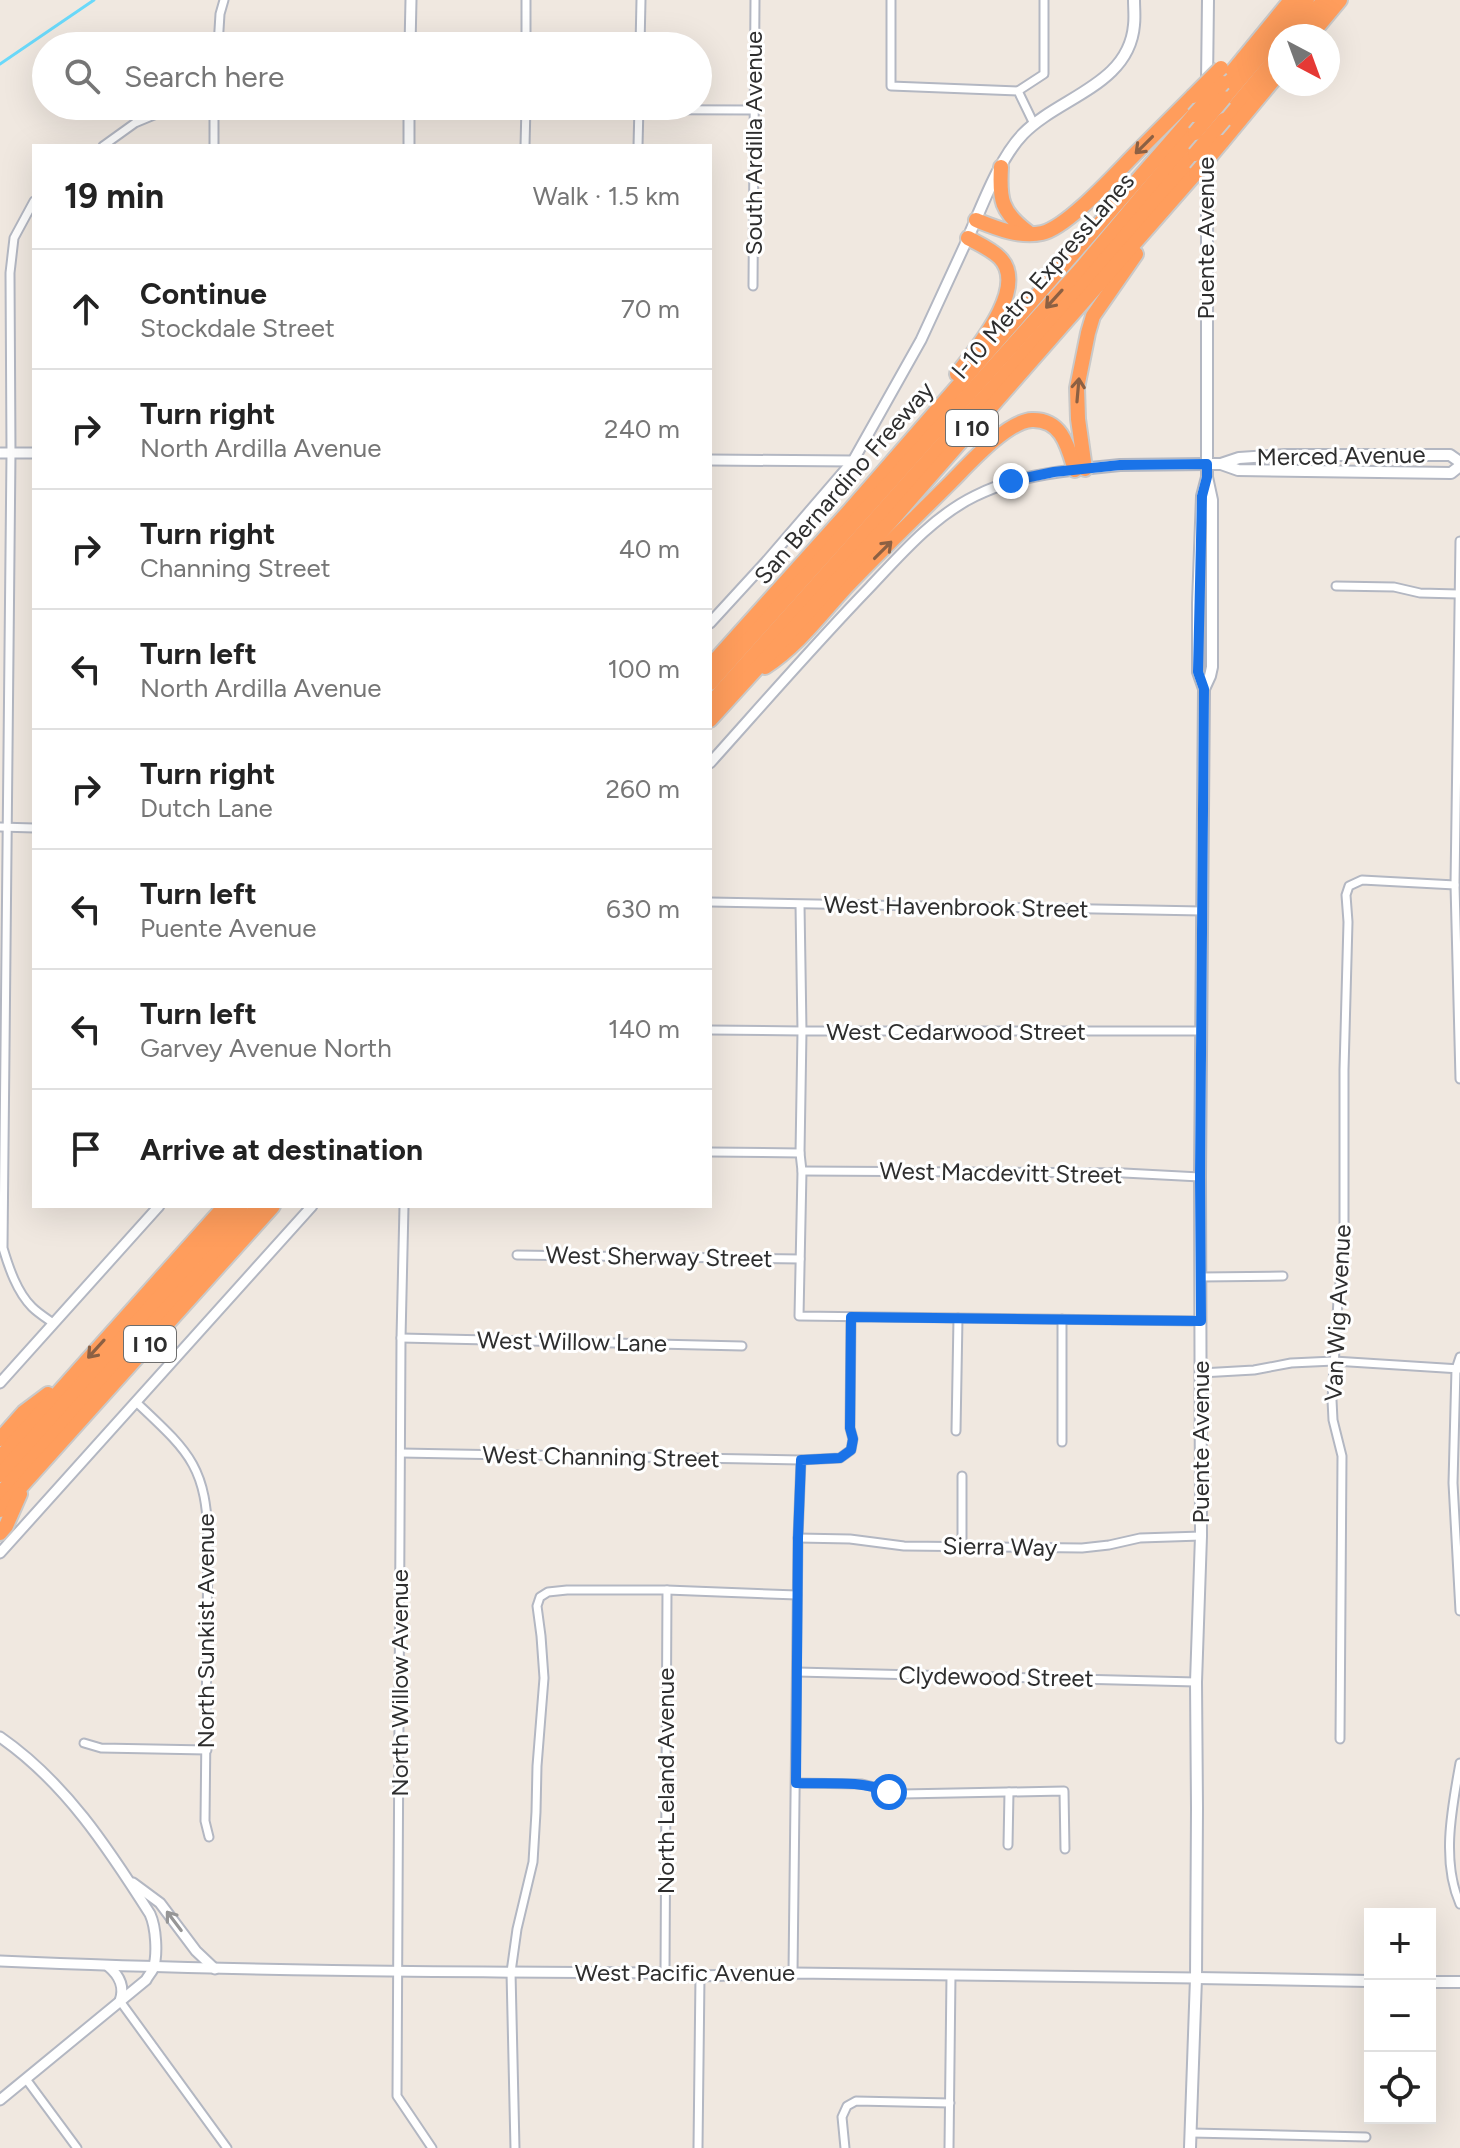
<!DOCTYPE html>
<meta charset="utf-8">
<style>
:root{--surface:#fff;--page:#f6f6f6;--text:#222;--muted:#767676;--line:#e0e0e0}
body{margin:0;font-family:Figtree,sans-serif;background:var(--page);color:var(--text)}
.controls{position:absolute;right:24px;bottom:24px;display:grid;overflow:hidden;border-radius:0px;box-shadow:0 8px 32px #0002}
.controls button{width:72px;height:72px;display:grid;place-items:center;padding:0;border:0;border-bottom:2px solid var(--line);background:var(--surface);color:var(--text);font:40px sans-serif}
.compass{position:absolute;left:1268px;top:24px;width:72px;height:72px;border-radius:50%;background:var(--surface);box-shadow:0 8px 32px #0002;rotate:139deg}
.stop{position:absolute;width:24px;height:24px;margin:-18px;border:6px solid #1a73e8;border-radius:50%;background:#fff}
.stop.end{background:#1a73e8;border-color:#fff;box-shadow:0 2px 8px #0008}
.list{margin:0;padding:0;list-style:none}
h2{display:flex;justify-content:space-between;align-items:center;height:104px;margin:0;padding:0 32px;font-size:34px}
h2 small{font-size:26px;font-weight:400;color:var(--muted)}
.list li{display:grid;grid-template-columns:52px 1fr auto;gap:24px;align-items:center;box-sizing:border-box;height:120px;padding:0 32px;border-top:2px solid var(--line)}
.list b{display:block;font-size:30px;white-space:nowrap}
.list p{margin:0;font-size:26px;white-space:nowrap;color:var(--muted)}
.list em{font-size:26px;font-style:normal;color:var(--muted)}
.icon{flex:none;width:44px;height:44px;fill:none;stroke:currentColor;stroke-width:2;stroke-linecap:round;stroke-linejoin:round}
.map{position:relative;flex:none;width:1460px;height:2148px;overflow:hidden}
.search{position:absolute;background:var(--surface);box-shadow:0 8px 32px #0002;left:32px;top:32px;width:680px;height:88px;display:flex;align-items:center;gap:20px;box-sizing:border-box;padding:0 28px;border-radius:44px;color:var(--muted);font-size:30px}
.panel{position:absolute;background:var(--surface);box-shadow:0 8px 32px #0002;left:32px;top:144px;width:680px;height:1064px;border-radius:0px}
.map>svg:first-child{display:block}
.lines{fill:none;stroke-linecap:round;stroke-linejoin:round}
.stream{stroke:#6ad9fa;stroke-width:3}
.minor-casing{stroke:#b3b7c2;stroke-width:11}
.tertiary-casing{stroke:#b3b7c2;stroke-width:13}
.secondary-casing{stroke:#b3b7c2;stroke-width:14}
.motorway-casing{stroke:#c9c9c9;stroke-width:18}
.minor{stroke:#fff;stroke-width:7}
.tertiary{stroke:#fff;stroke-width:9}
.secondary{stroke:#fff;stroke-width:10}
.motorway{stroke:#ff9d5c;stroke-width:14}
.motorway-bridge-casing{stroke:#c9c9c9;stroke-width:18;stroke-linecap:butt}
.motorway-bridge{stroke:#ff9d5c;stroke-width:14}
.oneway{stroke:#8c6043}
.oneway2{stroke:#969696}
.route{stroke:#1a73e8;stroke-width:10}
.labels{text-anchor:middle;stroke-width:6;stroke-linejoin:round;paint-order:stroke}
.shield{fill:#fff;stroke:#6d6d6d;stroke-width:2}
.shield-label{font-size:22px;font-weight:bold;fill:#2e2e2e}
.street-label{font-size:24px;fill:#2e2e2e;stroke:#fff}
</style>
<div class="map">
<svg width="1460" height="2148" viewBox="0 0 1460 2148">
<rect width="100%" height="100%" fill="#f0e8e0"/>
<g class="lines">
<polyline class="stream" points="0,64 94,0"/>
<defs>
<g id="minor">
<polyline points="891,0 891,86 1018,91 1034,124"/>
<polyline points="218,46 220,14 224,0"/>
<polyline points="526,46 526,0"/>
<polyline points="640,46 641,0"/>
<polyline points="1018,91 1044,74 1044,0"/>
<polyline points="409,109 755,110"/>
<polyline points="103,146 135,123 159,113 190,106"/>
<polyline points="214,146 214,106"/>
<polyline points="525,146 526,106"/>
<polyline points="638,146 639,106"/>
<path d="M34,201L14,238L10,273L11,453L3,1248C9,1268 17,1292 32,1307C38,1313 46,1318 53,1323"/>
<polyline points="753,286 755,0"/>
<polyline points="1460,541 1455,885 1460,1079"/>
<polyline points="1336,586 1394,587 1420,593 1458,594"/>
<polyline points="0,827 34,828"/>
<polyline points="710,902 1202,911"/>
<polyline points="800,905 802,1031 800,1153 802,1171 799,1316 1201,1321"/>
<polyline points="710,1030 802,1031 1202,1031"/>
<polyline points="710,1152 800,1153"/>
<polyline points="802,1171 1124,1173 1200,1177"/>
<polyline points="404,1206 401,1338 397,2096 432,2148"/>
<polyline points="517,1255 800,1259"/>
<polyline points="1201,1277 1283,1276"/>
<polyline points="401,1338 742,1346"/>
<polyline points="1460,1357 1456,1369 1453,1483 1460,1611"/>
<polyline points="1201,1373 1254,1370 1291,1363 1334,1361 1460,1369"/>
<path d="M136,1402C189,1452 207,1466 208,1542L205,1821L209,1837"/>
<polyline points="956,1431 958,1318"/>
<polyline points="1062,1442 1062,1319"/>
<polyline points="401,1453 801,1460 840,1458 851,1450 853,1439 850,1428 851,1317"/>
<polyline points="798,1538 850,1539 904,1546 1082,1548 1109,1545 1140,1538 1201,1536"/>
<polyline points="962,1548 962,1476"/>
<polyline points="797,1672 1196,1682"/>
<polyline points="1340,1739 1342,1456 1333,1420 1332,1400 1338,1300 1344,1249 1344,1070 1348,922 1346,895 1349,886 1362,880 1455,885"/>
<polyline points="84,1743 101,1748 207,1750"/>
<path d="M1460,1763C1452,1808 1441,1861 1460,1904"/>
<polyline points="796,1783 862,1784 902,1794 1064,1791 1065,1849"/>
<polyline points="1008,1845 1009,1792"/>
<polyline points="665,1973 667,1590"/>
<polyline points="793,1973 798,1538 801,1460"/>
<polyline points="120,2001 227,2148"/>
<polyline points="26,2079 77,2148"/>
<polyline points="1191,2133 1366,2137"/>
<polyline points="515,2148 511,1972 517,1929 533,1862 536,1812 537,1766 544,1678 541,1636 537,1606 540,1597 548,1592 567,1590 667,1590 797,1595"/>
<polyline points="698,2148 700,1976"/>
<polyline points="845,2148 842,2117 847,2106 856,2101 950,2103"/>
<polyline points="949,2148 951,1975"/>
</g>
<g id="tertiary">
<polyline points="410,46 411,0"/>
<polyline points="409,146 409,106"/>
<polyline points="0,453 34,453"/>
<polyline points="710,460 853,461"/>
<polyline points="710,623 766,562 853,461 921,340 968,238"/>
<path d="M710,763C763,704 815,644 870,587C901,554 934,516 975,496C1007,480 1040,474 1075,470"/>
<polyline points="0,1383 159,1206"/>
<polyline points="0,1553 312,1206"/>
<path d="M0,1737C65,1782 108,1848 150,1914C156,1927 158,1955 153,1969C151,1973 148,1976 146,1980L0,2100"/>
<polyline points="133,1883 160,1903 196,1951 215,1969"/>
<path d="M0,1961C222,1971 443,1972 665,1973L700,1976L793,1973L1196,1978"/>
<path d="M108,1966C120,1976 125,1987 120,2001"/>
</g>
<g id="secondary">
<polyline points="1207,82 1208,0"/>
<path d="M968,238C982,206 999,159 1023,134C1059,97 1129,85 1134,25C1135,17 1134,8 1134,0"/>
<polyline points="1221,464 1239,458 1285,455 1450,455 1460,462"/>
<polyline points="1081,469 1120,465 1207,464 1221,464 1238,470 1451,473 1460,466"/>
<polyline points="1204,689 1210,676 1212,667 1212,500 1207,477 1207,158"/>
<polyline points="1196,1978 1370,1981"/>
<polyline points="1430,1982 1460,1982"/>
<polyline points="1190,2148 1196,1978 1197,1808 1196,1682 1201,1536 1200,1177 1204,689 1198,672 1198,603 1202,496 1207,477"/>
</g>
<g id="motorway">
<polyline points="1294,36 1324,0"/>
<polyline points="1310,36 1340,0"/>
<polyline points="1223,83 1291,0"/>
<polyline points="1224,98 1307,0"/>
<polyline points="1224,120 1280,53"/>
<polyline points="1222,142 1280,72"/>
<path d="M1001,167C999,199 1001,212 1028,232"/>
<path d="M976,220C996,228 1020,238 1042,233C1068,227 1116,173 1136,153C1155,134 1174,115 1193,96"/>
<path d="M957,374C975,350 1029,288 1000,258C991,249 979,244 968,238"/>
<polyline points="1085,469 1078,419 1077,388 1088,333 1093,316 1136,254"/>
<polyline points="710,666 850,510 1194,115"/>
<path d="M765,667C798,646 821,614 847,586C881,550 916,517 951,482C968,465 1007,421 1032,420C1062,419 1068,447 1075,470"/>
<polyline points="710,683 1080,270 1195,133"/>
<polyline points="710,704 1057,316 1195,154"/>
<polyline points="710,720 892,520 1196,173"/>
<polyline points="0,1439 24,1412 48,1394"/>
<polyline points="0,1458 225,1206"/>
<polyline points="0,1475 241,1206"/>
<polyline points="0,1494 259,1206"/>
<polyline points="0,1510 273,1206"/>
<polyline points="0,1533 6,1526 20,1494"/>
</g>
</defs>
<use href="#minor" class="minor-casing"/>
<use href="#tertiary" class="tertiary-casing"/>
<use href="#secondary" class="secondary-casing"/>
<use href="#motorway" class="motorway-casing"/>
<use href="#minor" class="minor"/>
<use href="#tertiary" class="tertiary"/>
<use href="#secondary" class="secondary"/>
<use href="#motorway" class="motorway"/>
<defs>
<g id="motorway-bridge">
<polyline points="1193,96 1221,68"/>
<polyline points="1194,115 1223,83"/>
<polyline points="1195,133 1224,98"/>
<polyline points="1195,154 1224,120"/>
<polyline points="1196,173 1222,142"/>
</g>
</defs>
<use href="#motorway-bridge" class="motorway-bridge-casing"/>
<use href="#motorway-bridge" class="motorway-bridge"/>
</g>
<defs><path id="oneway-shaft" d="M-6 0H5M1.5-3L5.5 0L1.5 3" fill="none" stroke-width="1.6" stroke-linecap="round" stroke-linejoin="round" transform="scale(2)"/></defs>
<g class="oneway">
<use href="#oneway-shaft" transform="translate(1144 145) rotate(135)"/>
<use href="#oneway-shaft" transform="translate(1054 299) rotate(132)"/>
<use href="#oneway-shaft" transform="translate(1078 390) rotate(-85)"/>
<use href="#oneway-shaft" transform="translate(883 550) rotate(-45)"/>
<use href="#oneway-shaft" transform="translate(96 1349) rotate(132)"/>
</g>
<use class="oneway2" href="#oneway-shaft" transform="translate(174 1921) rotate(-127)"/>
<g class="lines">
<path class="route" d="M889,1792C860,1780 828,1784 796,1783L798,1538L801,1460L840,1458L851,1450L853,1439L850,1428L851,1317L1201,1321L1200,1177L1204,689L1198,672L1202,496L1207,477V464L1120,465L1054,472L1011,481"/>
</g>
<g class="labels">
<g class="shield">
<rect x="946" y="410" width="52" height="36" rx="6"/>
<rect x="124" y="1326" width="52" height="36" rx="6"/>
</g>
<g class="shield-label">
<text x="972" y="436">I 10</text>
<text x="150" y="1352">I 10</text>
</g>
<g class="street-label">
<text transform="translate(754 143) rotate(-90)" y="8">South Ardilla Avenue</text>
<text transform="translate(1206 238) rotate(-90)" y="8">Puente Avenue</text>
<text transform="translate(1043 276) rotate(-49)" y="8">I-10 Metro ExpressLanes</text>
<text transform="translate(1341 456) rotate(-1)" y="8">Merced Avenue</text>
<text transform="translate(844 483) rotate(-49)" y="8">San Bernardino Freeway</text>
<text transform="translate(956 907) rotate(1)" y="8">West Havenbrook Street</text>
<text x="956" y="1040">West Cedarwood Street</text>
<text transform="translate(1001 1173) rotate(1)" y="8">West Macdevitt Street</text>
<text transform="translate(659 1257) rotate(1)" y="8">West Sherway Street</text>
<text transform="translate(1338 1313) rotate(-87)" y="8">Van Wig Avenue</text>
<text transform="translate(572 1342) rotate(1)" y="8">West Willow Lane</text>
<text transform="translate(1201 1442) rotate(-90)" y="8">Puente Avenue</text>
<text transform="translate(601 1457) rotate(1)" y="8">West Channing Street</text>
<text transform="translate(1000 1547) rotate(1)" y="8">Sierra Way</text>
<text transform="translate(206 1631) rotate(-90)" y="8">North Sunkist Avenue</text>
<text transform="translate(996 1677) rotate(1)" y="8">Clydewood Street</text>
<text transform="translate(400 1683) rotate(-90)" y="8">North Willow Avenue</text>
<text transform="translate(666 1781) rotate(-90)" y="8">North Leland Avenue</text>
<text x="685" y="1981">West Pacific Avenue</text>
</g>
</g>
</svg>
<div class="controls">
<button>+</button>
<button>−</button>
<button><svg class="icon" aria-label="locate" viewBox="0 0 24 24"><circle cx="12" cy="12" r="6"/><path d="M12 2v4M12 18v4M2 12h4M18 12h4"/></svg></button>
</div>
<svg class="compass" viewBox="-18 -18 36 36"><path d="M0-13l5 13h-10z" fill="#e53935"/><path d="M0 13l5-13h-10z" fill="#767676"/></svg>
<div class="stop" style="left:889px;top:1792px"></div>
<div class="stop end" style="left:1011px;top:481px"></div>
<div class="search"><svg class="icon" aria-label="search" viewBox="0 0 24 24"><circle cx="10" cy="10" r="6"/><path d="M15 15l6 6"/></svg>Search here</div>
<section class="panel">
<h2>19 min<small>Walk · 1.5 km</small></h2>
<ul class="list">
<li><svg class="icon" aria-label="ahead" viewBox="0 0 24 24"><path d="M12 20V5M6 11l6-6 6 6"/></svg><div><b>Continue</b><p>Stockdale Street</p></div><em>70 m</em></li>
<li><svg class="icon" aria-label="right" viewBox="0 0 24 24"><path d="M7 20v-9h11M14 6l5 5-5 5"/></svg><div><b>Turn right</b><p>North Ardilla Avenue</p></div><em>240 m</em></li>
<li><svg class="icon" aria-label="right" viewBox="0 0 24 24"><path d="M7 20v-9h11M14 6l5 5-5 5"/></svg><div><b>Turn right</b><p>Channing Street</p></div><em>40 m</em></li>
<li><svg class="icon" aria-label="left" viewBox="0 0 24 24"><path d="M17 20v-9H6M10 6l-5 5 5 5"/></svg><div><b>Turn left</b><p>North Ardilla Avenue</p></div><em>100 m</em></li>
<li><svg class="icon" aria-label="right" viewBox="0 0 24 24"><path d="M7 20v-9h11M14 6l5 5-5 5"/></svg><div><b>Turn right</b><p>Dutch Lane</p></div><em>260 m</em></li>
<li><svg class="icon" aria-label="left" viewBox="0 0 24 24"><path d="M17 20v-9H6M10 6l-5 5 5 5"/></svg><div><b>Turn left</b><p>Puente Avenue</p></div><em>630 m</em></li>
<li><svg class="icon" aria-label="left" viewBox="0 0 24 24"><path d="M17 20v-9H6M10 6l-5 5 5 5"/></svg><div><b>Turn left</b><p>Garvey Avenue North</p></div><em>140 m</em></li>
<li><svg class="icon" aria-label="arrive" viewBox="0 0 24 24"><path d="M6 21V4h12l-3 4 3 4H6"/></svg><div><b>Arrive at destination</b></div></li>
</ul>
</section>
</div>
